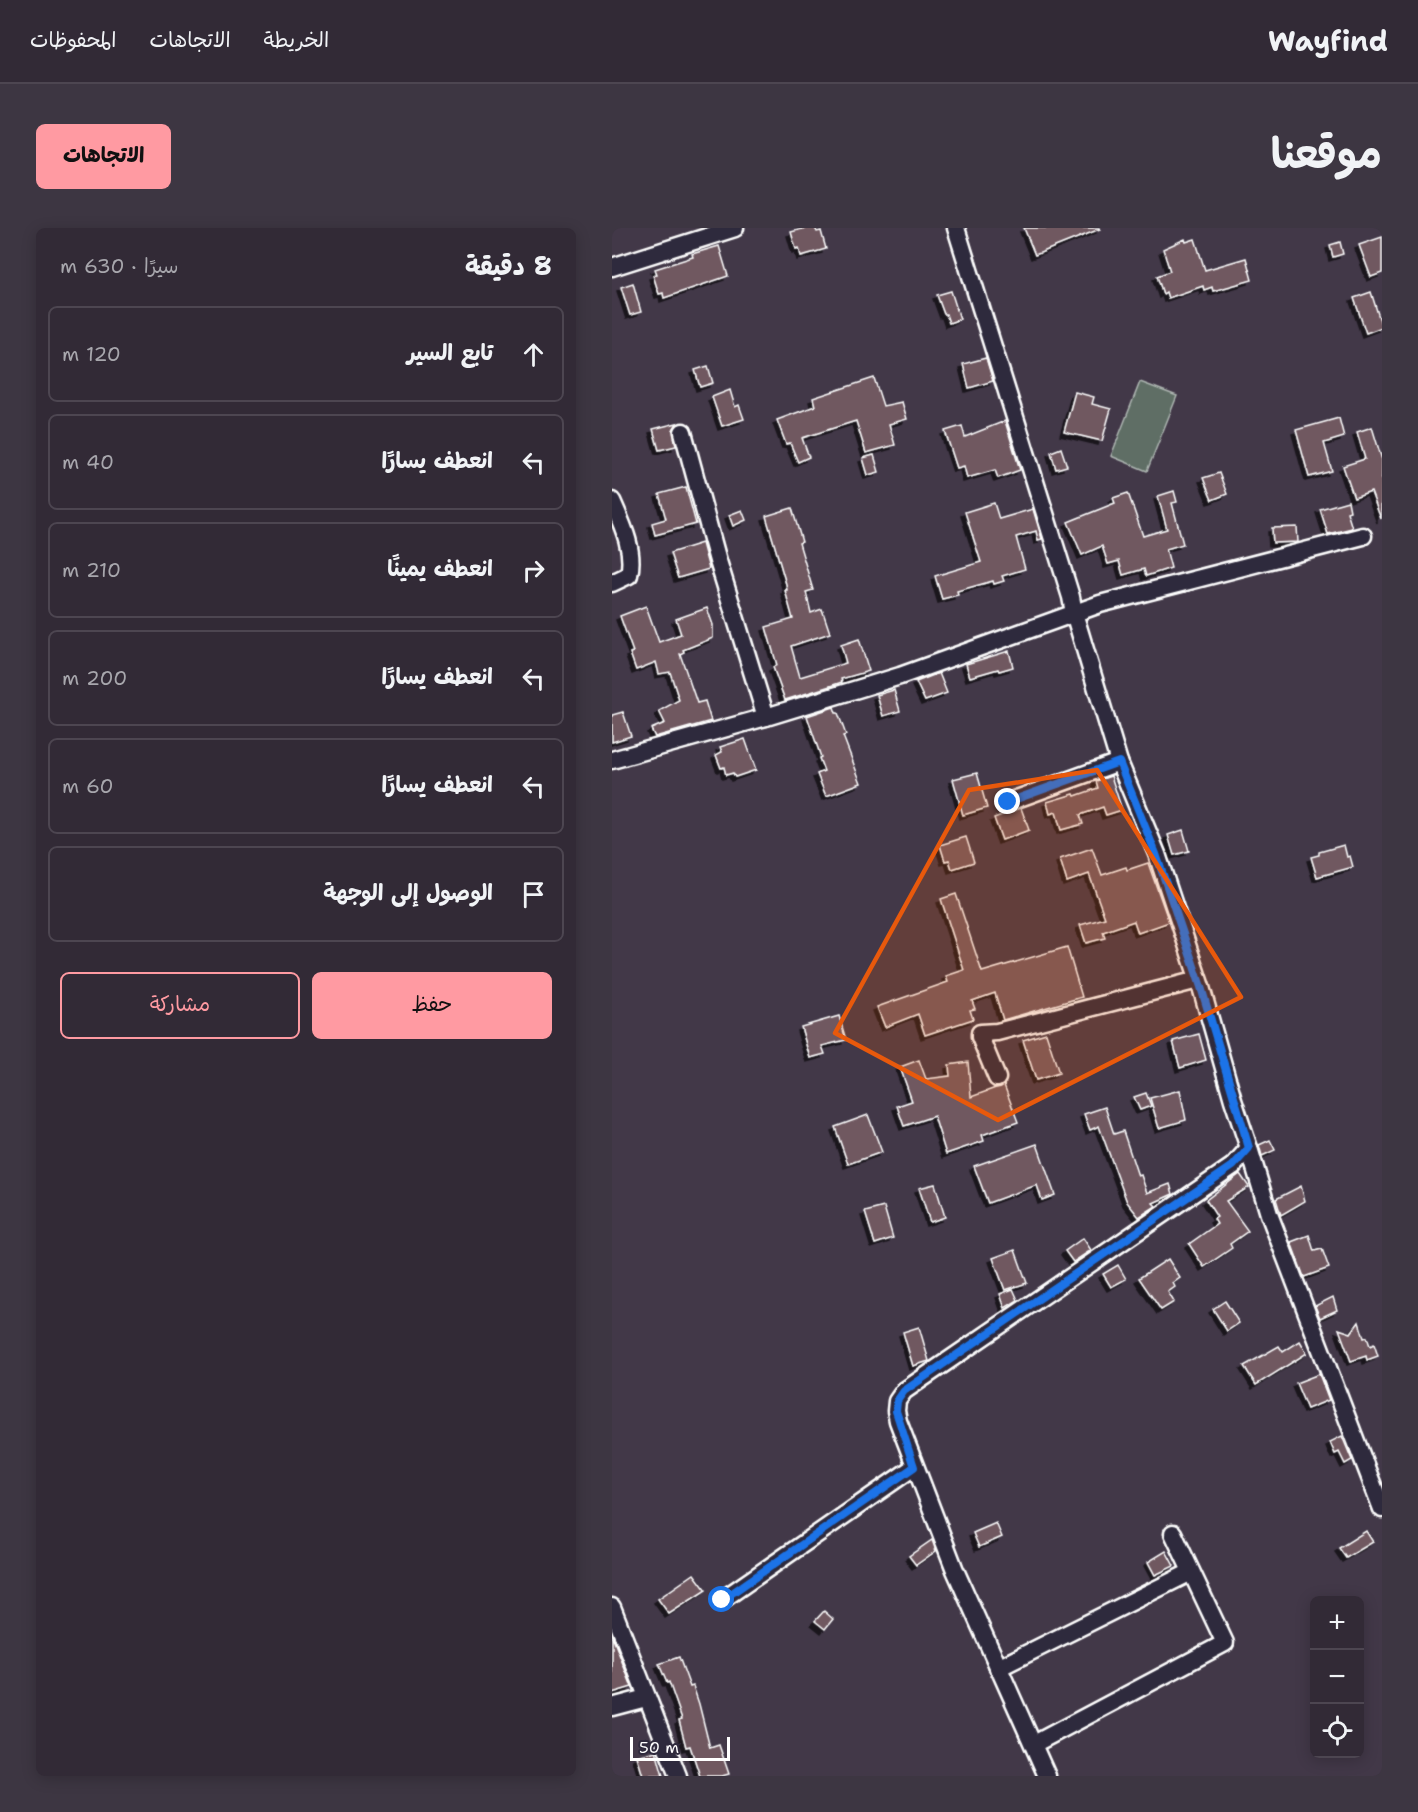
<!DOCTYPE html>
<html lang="ar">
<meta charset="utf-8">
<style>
:root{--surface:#322a36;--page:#3d3642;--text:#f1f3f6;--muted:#a8a7ad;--line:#4d4651;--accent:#ff9aa2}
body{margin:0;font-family:"Shantell Sans","Playpen Sans Arabic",sans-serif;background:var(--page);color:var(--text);direction:rtl}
.controls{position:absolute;right:18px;bottom:18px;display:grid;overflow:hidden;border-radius:9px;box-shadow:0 3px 15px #0003}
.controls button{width:54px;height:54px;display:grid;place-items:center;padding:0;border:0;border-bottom:2px solid var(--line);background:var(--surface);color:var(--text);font:30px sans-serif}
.scale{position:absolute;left:18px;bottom:15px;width:100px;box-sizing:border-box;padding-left:6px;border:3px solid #fff;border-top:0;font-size:16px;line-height:21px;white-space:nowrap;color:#fff;-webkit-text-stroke:4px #2f2a3d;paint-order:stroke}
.stop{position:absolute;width:18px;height:18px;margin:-14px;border:4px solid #1a73e8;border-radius:50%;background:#fff}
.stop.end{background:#1a73e8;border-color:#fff;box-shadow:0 2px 6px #0008}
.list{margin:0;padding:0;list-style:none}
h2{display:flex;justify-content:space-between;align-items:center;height:78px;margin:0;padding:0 24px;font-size:26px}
h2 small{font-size:20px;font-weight:400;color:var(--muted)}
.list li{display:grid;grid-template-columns:39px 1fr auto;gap:18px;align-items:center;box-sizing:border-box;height:96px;margin:0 12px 12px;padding:0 12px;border:2px solid var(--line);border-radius:9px}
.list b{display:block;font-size:22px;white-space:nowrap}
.list em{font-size:20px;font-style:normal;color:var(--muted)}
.actions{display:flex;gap:12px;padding:18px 24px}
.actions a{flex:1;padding:14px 0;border:2px solid var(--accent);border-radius:9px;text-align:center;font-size:21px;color:var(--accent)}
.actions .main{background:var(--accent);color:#111}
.icon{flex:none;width:33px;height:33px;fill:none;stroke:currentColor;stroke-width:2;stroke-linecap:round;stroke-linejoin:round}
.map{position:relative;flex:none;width:770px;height:1548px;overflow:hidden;direction:ltr;border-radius:9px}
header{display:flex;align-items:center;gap:36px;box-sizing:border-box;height:84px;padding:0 30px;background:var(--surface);border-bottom:2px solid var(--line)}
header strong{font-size:28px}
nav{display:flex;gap:33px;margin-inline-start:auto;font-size:21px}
.intro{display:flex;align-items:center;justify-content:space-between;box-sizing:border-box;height:144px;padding:0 36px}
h1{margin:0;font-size:42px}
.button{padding:15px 27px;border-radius:9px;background:var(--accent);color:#111;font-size:21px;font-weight:700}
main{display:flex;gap:36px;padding:0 36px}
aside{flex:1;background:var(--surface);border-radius:9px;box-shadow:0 3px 15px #0003}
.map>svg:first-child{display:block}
.green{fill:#5e6e65;stroke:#aeb6b2;stroke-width:1.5}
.building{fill:#6f5861;stroke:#fff;stroke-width:1.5;filter:url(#shadow)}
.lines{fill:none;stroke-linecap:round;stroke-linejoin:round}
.minor-casing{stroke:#fff;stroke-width:21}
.minor{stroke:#2f2a3d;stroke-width:16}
.route{stroke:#1a73e8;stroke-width:8}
.marked{fill:#e8590c;fill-opacity:0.2;stroke:#e8590c;stroke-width:4.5;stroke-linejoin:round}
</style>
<header>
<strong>Wayfind</strong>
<nav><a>الخريطة</a><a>الاتجاهات</a><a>المحفوظات</a></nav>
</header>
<div class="intro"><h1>موقعنا</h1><a class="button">الاتجاهات</a></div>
<main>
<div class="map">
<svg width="770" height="1548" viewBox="0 0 770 1548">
<defs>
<filter id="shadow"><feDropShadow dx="-4" dy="4" stdDeviation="0" flood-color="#0009"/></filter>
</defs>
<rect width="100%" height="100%" fill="#423848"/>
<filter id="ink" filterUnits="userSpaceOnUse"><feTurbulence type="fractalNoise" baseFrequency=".0167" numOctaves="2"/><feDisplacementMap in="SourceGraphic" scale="12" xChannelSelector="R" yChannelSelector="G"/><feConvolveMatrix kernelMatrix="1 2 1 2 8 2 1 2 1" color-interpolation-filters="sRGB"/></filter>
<g filter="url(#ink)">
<polygon class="green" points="528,154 565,168 535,243 499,228"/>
<g class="building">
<polygon points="194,0 203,0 205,4 209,3 214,21 189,28 187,20 184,21 179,4"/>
<polygon points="412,0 487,0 488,1 423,27"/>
<polygon points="770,9 770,45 759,49 747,17"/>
<polygon points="573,11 574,14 583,11 593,42 634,30 640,52 601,63 600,59 592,62 591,58 556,70 554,64 551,66 545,48 558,43 551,21"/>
<polygon points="728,14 731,26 721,29 718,17"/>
<polygon points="107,18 116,48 52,70 51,65 47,66 41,47 45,46 43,41 81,29 80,26"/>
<polygon points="21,55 29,84 18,87 9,59"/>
<polygon points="339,63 348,91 337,95 334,86 332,86 325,67"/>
<polygon points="759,64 770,99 754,105 742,70"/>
<polygon points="374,130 381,153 357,160 351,136"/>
<polygon points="96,138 101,155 88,159 83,142"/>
<polygon points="262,150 271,178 290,174 295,191 277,196 283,217 254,225 244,193 190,210 197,229 186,234 178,215 174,216 165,192 203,178 201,170"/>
<polygon points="118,162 123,179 127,177 132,191 110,198 100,169"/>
<polygon points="463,164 482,169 480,176 499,181 490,213 452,204"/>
<polygon points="727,190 732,209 712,215 720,243 697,249 684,202"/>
<polygon points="393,193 408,242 386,250 383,242 355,250 352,238 345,240 333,203 350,198 353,209"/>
<polygon points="65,195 61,202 64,218 47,222 41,201"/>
<polygon points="760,199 770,232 769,291 759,264 742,270 731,238 753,231 745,204"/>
<polygon points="449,220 455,238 444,241 439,224"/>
<polygon points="262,227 267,244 256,247 251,230"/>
<polygon points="607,245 615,266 600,272 591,250"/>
<polygon points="74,259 84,296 43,307 40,295 54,291 47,266"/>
<polygon points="562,263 565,274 560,275 571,316 554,321 559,340 534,348 532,341 511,347 507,333 496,336 490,318 470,327 456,294 503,275 501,270 516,265 531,308 555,301 546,268"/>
<polygon points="736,273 738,283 735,284 740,300 716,306 708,281"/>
<polygon points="382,275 387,291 421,281 430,311 426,312 424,303 404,309 413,341 390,348 392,353 382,356 381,353 345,363 346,367 330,371 323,348 369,334 353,284"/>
<polygon points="180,280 190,314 187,315 201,362 194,364 199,385 210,381 218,405 179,418 188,449 234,435 229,417 247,411 257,443 229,451 230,454 215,459 173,472 161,439 165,437 154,399 181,391 173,362 175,362 174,356 154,288"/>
<polygon points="130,282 134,292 121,298 117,287"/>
<polygon points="685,299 686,314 661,315 660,300"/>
<polygon points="90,315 97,341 66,350 58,325"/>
<polygon points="34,378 47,414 69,406 64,391 95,380 101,397 101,410 71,422 72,424 68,426 85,475 93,473 99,493 43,509 39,501 53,495 47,483 67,472 58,444 47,446 44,434 24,442 18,425 21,424 8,388"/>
<polygon points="397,423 401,439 387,443 386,441 358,449 354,436"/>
<polygon points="327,445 335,465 313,473 304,454"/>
<polygon points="282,462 288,483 271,488 265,467"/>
<polygon points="222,479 224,485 226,485 234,507 231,508 249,555 214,568 205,546 212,543 207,530 209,529 195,488"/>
<polygon points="11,484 19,508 0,514 0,487"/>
<polygon points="133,511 144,542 123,549 121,545 114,547 112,539 109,540 104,527 110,524 108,519"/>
<polygon points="365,545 375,580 351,587 341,551"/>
<polygon points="499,548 510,582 494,587 491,579 468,587 471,596 449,602 444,584 438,586 435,574 462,566 463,568 486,560 484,553"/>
<polygon points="409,580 417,602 390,612 382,590"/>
<polygon points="571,602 577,623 562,627 556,607"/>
<polygon points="354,609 362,634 340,641 337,632 333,633 328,617"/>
<polygon points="732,617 735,629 738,628 741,639 705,649 699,629 707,627 707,624"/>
<polygon points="480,620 490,647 514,639 515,642 536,635 557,694 526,705 522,693 491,704 493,710 474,715 468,697 493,690 477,646 455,654 448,631"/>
<polygon points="344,666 370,744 455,719 470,769 391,792 383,765 360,773 363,781 358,782 361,791 313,807 306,786 273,799 265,779 336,754 334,748 352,742 329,671"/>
<polygon points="227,788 234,812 210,818 213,826 198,830 189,799"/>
<polygon points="434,805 447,845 424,852 411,812"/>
<polygon points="587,806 594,832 568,840 561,813"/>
<polygon points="307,832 314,851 338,848 337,837 356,834 359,869 392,857 406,894 370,907 372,913 334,926 322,888 292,898 285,878 300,873 288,839"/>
<polygon points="568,862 574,892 547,900 538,870"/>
<polygon points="534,865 539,878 528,882 522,869"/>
<polygon points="493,879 502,906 511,903 526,948 529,947 535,965 558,956 561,966 541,975 544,978 527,989 515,974 487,898 478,902 472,886"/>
<polygon points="256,887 270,924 236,936 223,899"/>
<polygon points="658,912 663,922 650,928 647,917"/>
<polygon points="425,916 443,967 430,972 425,957 376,975 362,938"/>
<polygon points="628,946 637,959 614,973 636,1003 618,1016 620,1020 592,1039 577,1016 605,996 602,991 605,989 594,972"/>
<polygon points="323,956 333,989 318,994 307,960"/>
<polygon points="689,958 693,973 669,987 664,971"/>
<polygon points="272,979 281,1010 263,1016 253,984"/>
<polygon points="697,1007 702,1023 710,1021 717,1040 692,1049 679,1014"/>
<polygon points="471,1010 479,1022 461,1034 453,1023"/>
<polygon points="403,1022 415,1055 393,1062 381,1030"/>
<polygon points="556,1031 568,1050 561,1055 563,1059 556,1064 562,1074 549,1082 527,1050"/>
<polygon points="506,1037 514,1051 499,1059 491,1046"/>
<polygon points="401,1061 406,1072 393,1080 388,1066"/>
<polygon points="721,1069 725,1082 708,1090 703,1078"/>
<polygon points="613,1073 627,1095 615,1103 601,1081"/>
<polygon points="747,1094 752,1110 755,1109 758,1118 762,1116 766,1128 755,1132 754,1128 739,1133 727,1101 739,1105"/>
<polygon points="307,1099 317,1133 301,1138 291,1104"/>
<polygon points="688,1113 695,1125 644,1157 632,1138 667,1118 671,1124"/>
<polygon points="707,1146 717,1172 695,1181 684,1155"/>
<polygon points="730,1208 740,1232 733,1236 727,1224 723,1226 718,1214"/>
<polygon points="384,1295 390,1309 367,1319 361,1305"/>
<polygon points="754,1303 761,1314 734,1330 727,1320"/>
<polygon points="320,1312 324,1323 304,1337 297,1328"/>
<polygon points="554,1323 562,1338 543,1347 536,1334"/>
<polygon points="82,1346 94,1362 57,1386 46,1371"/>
<polygon points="212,1383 221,1391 213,1401 203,1393"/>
<polygon points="0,1408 20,1459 0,1465"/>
<polygon points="67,1429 78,1459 81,1458 87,1476 98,1520 107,1517 117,1546 110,1548 88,1548 78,1518 74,1519 67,1492 70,1491 57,1454 55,1455 47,1436"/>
<polygon points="44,1523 51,1548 31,1548 25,1528"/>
</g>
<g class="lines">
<defs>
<g id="minor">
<polyline points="344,0 459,369 462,385 507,534 545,626 589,759 621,872 637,920 621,938 308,1152 292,1163 285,1173 284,1183 286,1193 343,1342 435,1548"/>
<polyline points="0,39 123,0"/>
<polyline points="71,204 106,333 154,489"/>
<path d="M0,273C10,296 23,322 17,347L0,355"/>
<polyline points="0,532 154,489 288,448 488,376 751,308"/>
<polyline points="396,574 507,534"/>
<polyline points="385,850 368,809 368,805 385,804 586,752"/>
<polyline points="637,920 657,986 770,1281"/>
<polyline points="110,1372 302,1239"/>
<polyline points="0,1379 66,1548"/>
<polyline points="386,1440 579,1344"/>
<polyline points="0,1479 34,1470"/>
<polyline points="422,1516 613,1415 561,1305"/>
</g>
</defs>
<use href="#minor" class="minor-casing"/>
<use href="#minor" class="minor"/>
</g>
</g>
<g class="lines" filter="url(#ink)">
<polyline class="route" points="110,1372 302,1239 284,1183 285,1173 292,1163 621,938 637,920 589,759 544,626 507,534 396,574"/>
</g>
<path class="marked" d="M485,542L629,769L386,892L223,805L357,562Z"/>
</svg>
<div class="controls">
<button>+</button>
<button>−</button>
<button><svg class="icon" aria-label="locate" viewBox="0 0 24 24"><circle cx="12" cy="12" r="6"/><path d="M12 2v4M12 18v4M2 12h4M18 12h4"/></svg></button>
</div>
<div class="scale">50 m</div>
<div class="stop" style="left:110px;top:1372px"></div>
<div class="stop end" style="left:396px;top:574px"></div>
</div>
<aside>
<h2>8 دقيقة<small>سيرًا · 630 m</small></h2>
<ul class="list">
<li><svg class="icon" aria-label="ahead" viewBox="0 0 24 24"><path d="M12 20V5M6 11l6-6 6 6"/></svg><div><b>تابع السير</b></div><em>120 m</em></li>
<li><svg class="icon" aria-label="left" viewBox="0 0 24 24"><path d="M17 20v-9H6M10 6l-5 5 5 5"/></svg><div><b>انعطف يسارًا</b></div><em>40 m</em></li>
<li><svg class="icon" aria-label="right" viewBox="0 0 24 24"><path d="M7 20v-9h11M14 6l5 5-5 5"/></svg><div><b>انعطف يمينًا</b></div><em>210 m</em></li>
<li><svg class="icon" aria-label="left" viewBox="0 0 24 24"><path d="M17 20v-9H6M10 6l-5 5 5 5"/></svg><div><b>انعطف يسارًا</b></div><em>200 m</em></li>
<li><svg class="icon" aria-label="left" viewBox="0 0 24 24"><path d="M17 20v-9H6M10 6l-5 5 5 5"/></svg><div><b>انعطف يسارًا</b></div><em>60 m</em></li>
<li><svg class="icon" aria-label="arrive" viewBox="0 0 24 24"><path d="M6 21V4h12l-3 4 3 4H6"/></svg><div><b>الوصول إلى الوجهة</b></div></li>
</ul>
<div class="actions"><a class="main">حفظ</a><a>مشاركة</a></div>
</aside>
</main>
